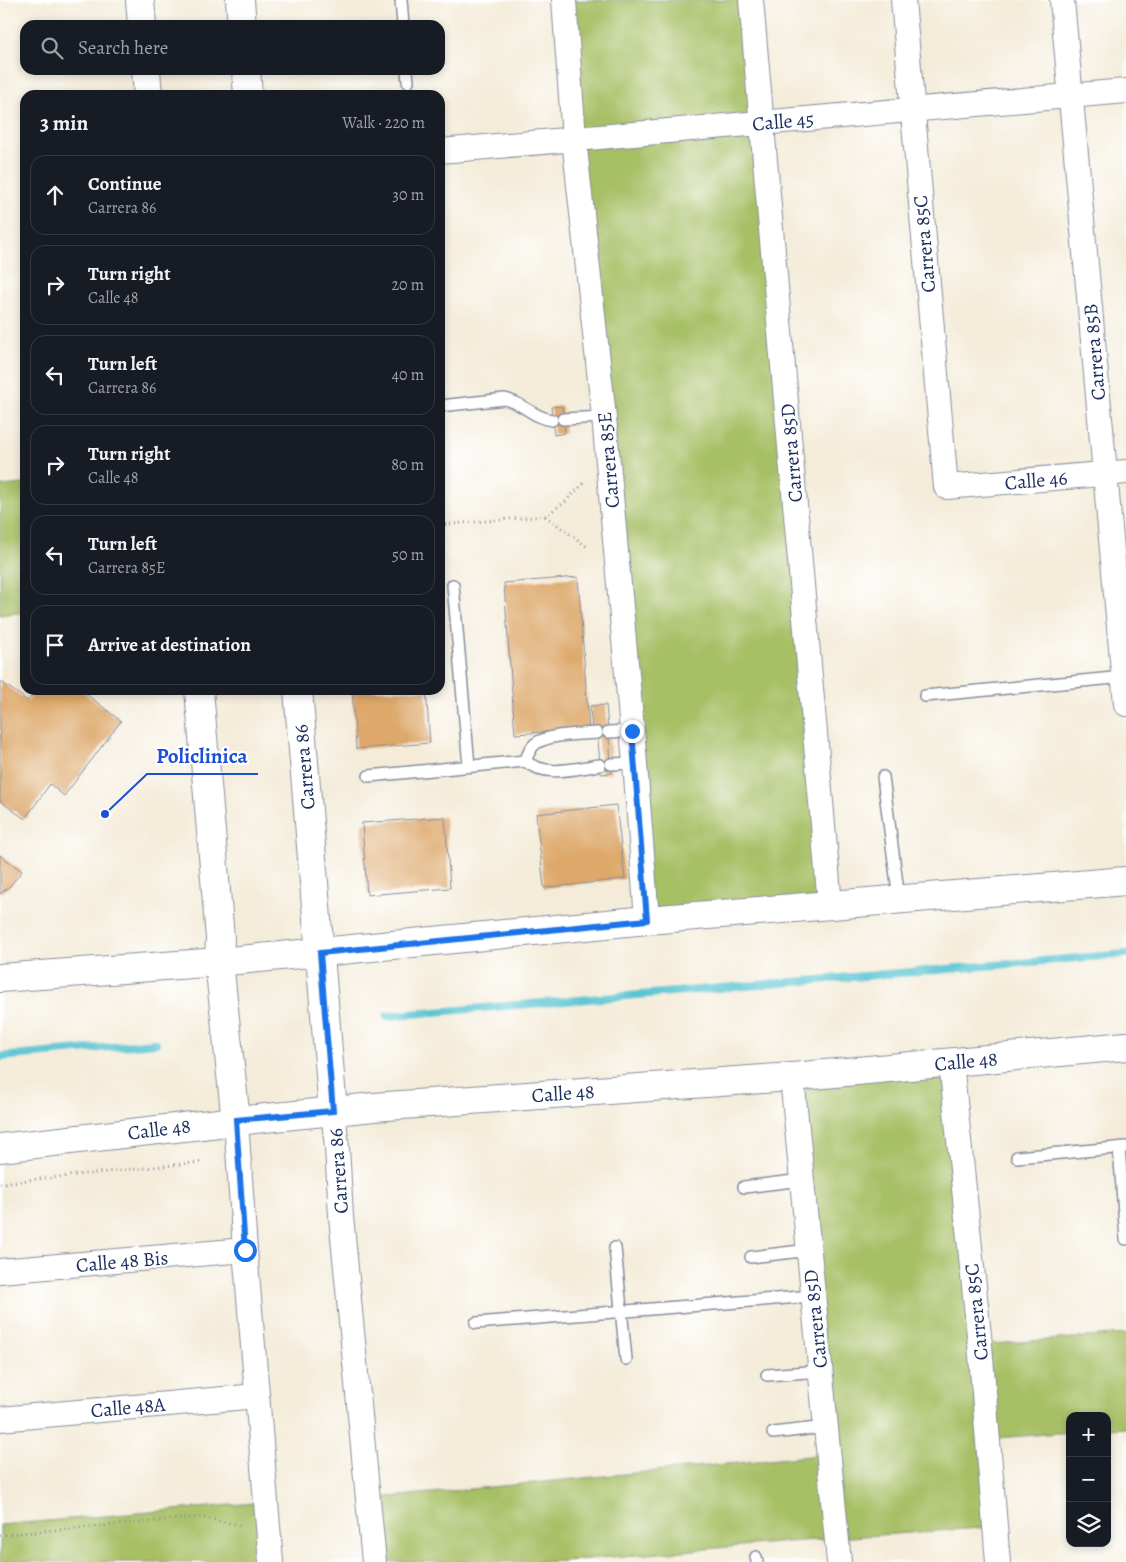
<!DOCTYPE html>
<meta charset="utf-8">
<style>
:root{--surface:#171b24;--page:#20242c;--text:#f1f3f6;--muted:#9ea1a6;--line:#363941}
body{margin:0;font-family:Alegreya,serif;background:var(--page);color:var(--text)}
.controls{position:absolute;right:15px;bottom:15px;display:grid;overflow:hidden;border-radius:10px;box-shadow:0 2px 8px #0003}
.controls button{width:45px;height:45px;display:grid;place-items:center;padding:0;border:0;border-bottom:1px solid var(--line);background:var(--surface);color:var(--text);font:25px sans-serif}
.stop{position:absolute;width:15px;height:15px;margin:-11px;border:4px solid #1a73e8;border-radius:50%;background:#fff}
.stop.end{background:#1a73e8;border-color:#fff;box-shadow:0 1px 5px #0008}
.list{margin:0;padding:0;list-style:none}
h2{display:flex;justify-content:space-between;align-items:center;height:65px;margin:0;padding:0 20px;font-size:21px}
h2 small{font-size:16px;font-weight:400;color:var(--muted)}
.list li{display:grid;grid-template-columns:32px 1fr auto;gap:15px;align-items:center;box-sizing:border-box;height:80px;margin:0 10px 10px;padding:0 10px;border:1px solid var(--line);border-radius:15px}
.list b{display:block;font-size:19px;white-space:nowrap}
.list p{margin:0;font-size:16px;white-space:nowrap;color:var(--muted)}
.list em{font-size:16px;font-style:normal;color:var(--muted)}
.icon{flex:none;width:28px;height:28px;fill:none;stroke:currentColor;stroke-width:2;stroke-linecap:round;stroke-linejoin:round}
.map{position:relative;flex:none;width:1126px;height:1562px;overflow:hidden}
.search{position:absolute;background:var(--surface);box-shadow:0 2px 8px #0003;left:20px;top:20px;width:425px;height:55px;display:flex;align-items:center;gap:12px;box-sizing:border-box;padding:0 18px;border-radius:15px;color:var(--muted);font-size:19px}
.panel{position:absolute;background:var(--surface);box-shadow:0 2px 8px #0003;left:20px;top:90px;width:425px;height:605px;border-radius:15px}
.map>svg:first-child{display:block}
.green{fill:#a7bf65;stroke:#617762}
.lines{fill:none;stroke-linecap:round;stroke-linejoin:round}
.stream{stroke:#57c3d1;stroke-width:8}
.building{fill:#dda86a}
.lane-casing{stroke:#888e9c;stroke-width:14}
.street-casing{stroke:#888e9c;stroke-width:26}
.secondary-casing{stroke:#888e9c;stroke-width:30}
.path{stroke:#888e9c;stroke-width:3;stroke-dasharray:1 4;stroke-linecap:butt}
.lane{stroke:#fff;stroke-width:11}
.street{stroke:#fff;stroke-width:24}
.secondary{stroke:#fff;stroke-width:28}
.route{stroke:#1a73e8;stroke-width:6}
.labels{text-anchor:middle;stroke-width:4;stroke-linejoin:round;paint-order:stroke}
.street-label{font-size:20px;fill:#1b2f5e;stroke:#fff}
.leader{fill:none;stroke:#1d4ed8;stroke-width:2}
.callout-dot{fill:#1d4ed8;stroke:#fff;stroke-width:2}
.callout-label{font-size:21px;text-anchor:middle;font-weight:bold;fill:#1d4ed8;stroke:#fff;stroke-width:4;stroke-linejoin:round;paint-order:stroke}
</style>
<div class="map">
<svg width="1126" height="1562" viewBox="0 0 1126 1562">
<rect width="100%" height="100%" fill="#fff"/>
<filter id="ink" filterUnits="userSpaceOnUse"><feTurbulence type="fractalNoise" baseFrequency=".02" numOctaves="2"/><feDisplacementMap in="SourceGraphic" scale="10" xChannelSelector="R" yChannelSelector="G"/><feConvolveMatrix kernelMatrix="1 2 1 2 8 2 1 2 1" color-interpolation-filters="sRGB"/></filter>
<filter id="wash" filterUnits="userSpaceOnUse"><feTurbulence type="fractalNoise" baseFrequency=".0096" numOctaves="4" result="noise"/><feDisplacementMap in="SourceGraphic" scale="20" xChannelSelector="R" yChannelSelector="G"/><feGaussianBlur stdDeviation="1.12" result="paint"/><feColorMatrix in="noise" values="0 0 0 0 0 0 0 0 0 0 0 0 0 0 0 0 0 1.4 0 .05"/><feComposite in="paint" operator="in"/></filter>
<g filter="url(#wash)">
<rect width="100%" height="100%" fill="#f4ecd9"/>
<g class="green">
<polygon points="564,0 751,0 830,905 647,920"/>
<polygon points="25,484 25,612 0,615 0,486"/>
<polygon points="951,1062 980,1345 1126,1334 1126,1428 1107,1429 1107,1416 1070,1416 1070,1432 987,1439 995,1527 836,1538 552,1562 374,1562 369,1499 829,1454 792,1077"/>
<polygon points="266,1502 271,1562 0,1562 0,1525"/>
</g>
<g class="lines">
<g class="stream">
<polyline points="387,1016 1126,954"/>
<polyline points="0,1057 156,1043"/>
</g>
</g>
<g id="blocks">
<g class="building">
<polygon points="562,406 565,433 554,435 551,407"/>
<polygon points="578,577 589,729 515,734 504,583"/>
<polygon points="0,681 28,701 36,690 81,690 121,721 64,796 50,784 25,819 0,801"/>
<polygon points="352,690 426,690 430,743 356,749"/>
<polygon points="606,705 612,773 601,774 597,730 592,730 590,706"/>
<polygon points="616,805 625,879 544,888 536,814"/>
<polygon points="445,817 450,888 367,895 362,823"/>
<polygon points="0,855 22,871 10,886 0,894"/>
</g>
</g>
</g>
<g filter="url(#ink)">
<use href="#blocks" fill-opacity="0" stroke="#888e9c" stroke-width="1"/>
<g class="lines">
<defs>
<g id="lane">
<polyline points="401,0 403,25"/>
<polyline points="407,70 408,82"/>
<path d="M440,406L505,399C523,403 534,418 552,420"/>
<polyline points="563,419 604,417"/>
<polyline points="453,585 469,766"/>
<polyline points="925,696 1124,677"/>
<polyline points="608,732 632,731"/>
<path d="M525,761C528,755 530,748 535,744C548,734 581,734 597,733"/>
<polyline points="611,764 635,763"/>
<path d="M369,776L525,761C546,778 576,768 600,765"/>
<polyline points="883,777 899,899"/>
<polyline points="1119,1148 1126,1239"/>
<polyline points="1017,1157 1126,1147"/>
<polyline points="744,1187 802,1180"/>
<polyline points="615,1248 626,1359"/>
<polyline points="751,1257 809,1250"/>
<polyline points="476,1323 813,1296"/>
<polyline points="767,1375 821,1371"/>
<polyline points="773,1433 826,1427"/>
<polyline points="756,1557 757,1562"/>
</g>
<g id="street">
<polyline points="564,0 574,139 604,417 635,763 647,920"/>
<polyline points="751,0 830,905"/>
<polyline points="903,0 946,487 1126,472"/>
<polyline points="1062,0 1126,704"/>
<polyline points="440,151 1126,91"/>
<polyline points="951,1062 980,1345 998,1562"/>
<polyline points="792,1077 839,1562"/>
<polyline points="333,1111 337,1147 341,1216 374,1562"/>
<polyline points="236,1121 245,1250 271,1562"/>
<polyline points="0,1271 245,1250"/>
<polyline points="0,1419 257,1396"/>
</g>
<g id="secondary">
<polyline points="140,0 142,25"/>
<polyline points="240,0 242,25"/>
<polyline points="146,70 148,95"/>
<polyline points="246,70 248,95"/>
<polyline points="199,690 220,938 219,962 236,1121"/>
<polyline points="298,690 333,1111"/>
<polyline points="0,978 219,962 647,920 1126,881"/>
<polyline points="0,1148 236,1121 374,1107 792,1077 1126,1046"/>
</g>
</defs>
<use href="#lane" class="lane-casing"/>
<use href="#street" class="street-casing"/>
<use href="#secondary" class="secondary-casing"/>
<g class="path">
<polyline points="545,516 589,548"/>
<polyline points="440,525 545,516 565,502 584,483"/>
<polyline points="0,1183 202,1162"/>
<polyline points="0,1535 202,1517 243,1526"/>
</g>
<use href="#lane" class="lane"/>
<use href="#street" class="street"/>
<use href="#secondary" class="secondary"/>
</g>
</g>
<g class="lines" filter="url(#ink)">
<polyline class="route" points="245,1250 236,1120 333,1111 320,953 647,920 632,731"/>
</g>
<g class="labels">
<g class="street-label">
<text transform="translate(783 121) rotate(-5)" y="7">Calle 45</text>
<text transform="translate(924 244) rotate(-95)" y="7">Carrera 85C</text>
<text transform="translate(1094 352) rotate(-95)" y="7">Carrera 85B</text>
<text transform="translate(791 453) rotate(-95)" y="7">Carrera 85D</text>
<text transform="translate(608 460) rotate(-95)" y="7">Carrera 85E</text>
<text transform="translate(1036 480) rotate(-5)" y="7">Calle 46</text>
<text transform="translate(304 767) rotate(-95)" y="7">Carrera 86</text>
<text transform="translate(966 1061) rotate(-5)" y="7">Calle 48</text>
<text transform="translate(563 1093) rotate(-4)" y="7">Calle 48</text>
<text transform="translate(159 1129) rotate(-7)" y="7">Calle 48</text>
<text transform="translate(338 1171) rotate(-94)" y="7">Carrera 86</text>
<text transform="translate(122 1261) rotate(-5)" y="7">Calle 48 Bis</text>
<text transform="translate(976 1312) rotate(-96)" y="7">Carrera 85C</text>
<text transform="translate(815 1319) rotate(-96)" y="7">Carrera 85D</text>
<text transform="translate(128 1407) rotate(-5)" y="7">Calle 48A</text>
</g>
</g>
<path class="leader" d="M105 814L147 774H258"/>
<circle class="callout-dot" cx="105" cy="814" r="5"/>
<g class="callout-label">
<text x="202" y="763">Policlinica</text>
</g>
</svg>
<div class="controls">
<button>+</button>
<button>−</button>
<button><svg class="icon" aria-label="layers" viewBox="0 0 24 24"><path d="M12 4l9 5-9 5-9-5zM3 14l9 5 9-5"/></svg></button>
</div>
<div class="stop" style="left:245px;top:1250px"></div>
<div class="stop end" style="left:632px;top:731px"></div>
<div class="search"><svg class="icon" aria-label="search" viewBox="0 0 24 24"><circle cx="10" cy="10" r="6"/><path d="M15 15l6 6"/></svg>Search here</div>
<section class="panel">
<h2>3 min<small>Walk · 220 m</small></h2>
<ul class="list">
<li><svg class="icon" aria-label="ahead" viewBox="0 0 24 24"><path d="M12 20V5M6 11l6-6 6 6"/></svg><div><b>Continue</b><p>Carrera 86</p></div><em>30 m</em></li>
<li><svg class="icon" aria-label="right" viewBox="0 0 24 24"><path d="M7 20v-9h11M14 6l5 5-5 5"/></svg><div><b>Turn right</b><p>Calle 48</p></div><em>20 m</em></li>
<li><svg class="icon" aria-label="left" viewBox="0 0 24 24"><path d="M17 20v-9H6M10 6l-5 5 5 5"/></svg><div><b>Turn left</b><p>Carrera 86</p></div><em>40 m</em></li>
<li><svg class="icon" aria-label="right" viewBox="0 0 24 24"><path d="M7 20v-9h11M14 6l5 5-5 5"/></svg><div><b>Turn right</b><p>Calle 48</p></div><em>80 m</em></li>
<li><svg class="icon" aria-label="left" viewBox="0 0 24 24"><path d="M17 20v-9H6M10 6l-5 5 5 5"/></svg><div><b>Turn left</b><p>Carrera 85E</p></div><em>50 m</em></li>
<li><svg class="icon" aria-label="arrive" viewBox="0 0 24 24"><path d="M6 21V4h12l-3 4 3 4H6"/></svg><div><b>Arrive at destination</b></div></li>
</ul>
</section>
</div>
